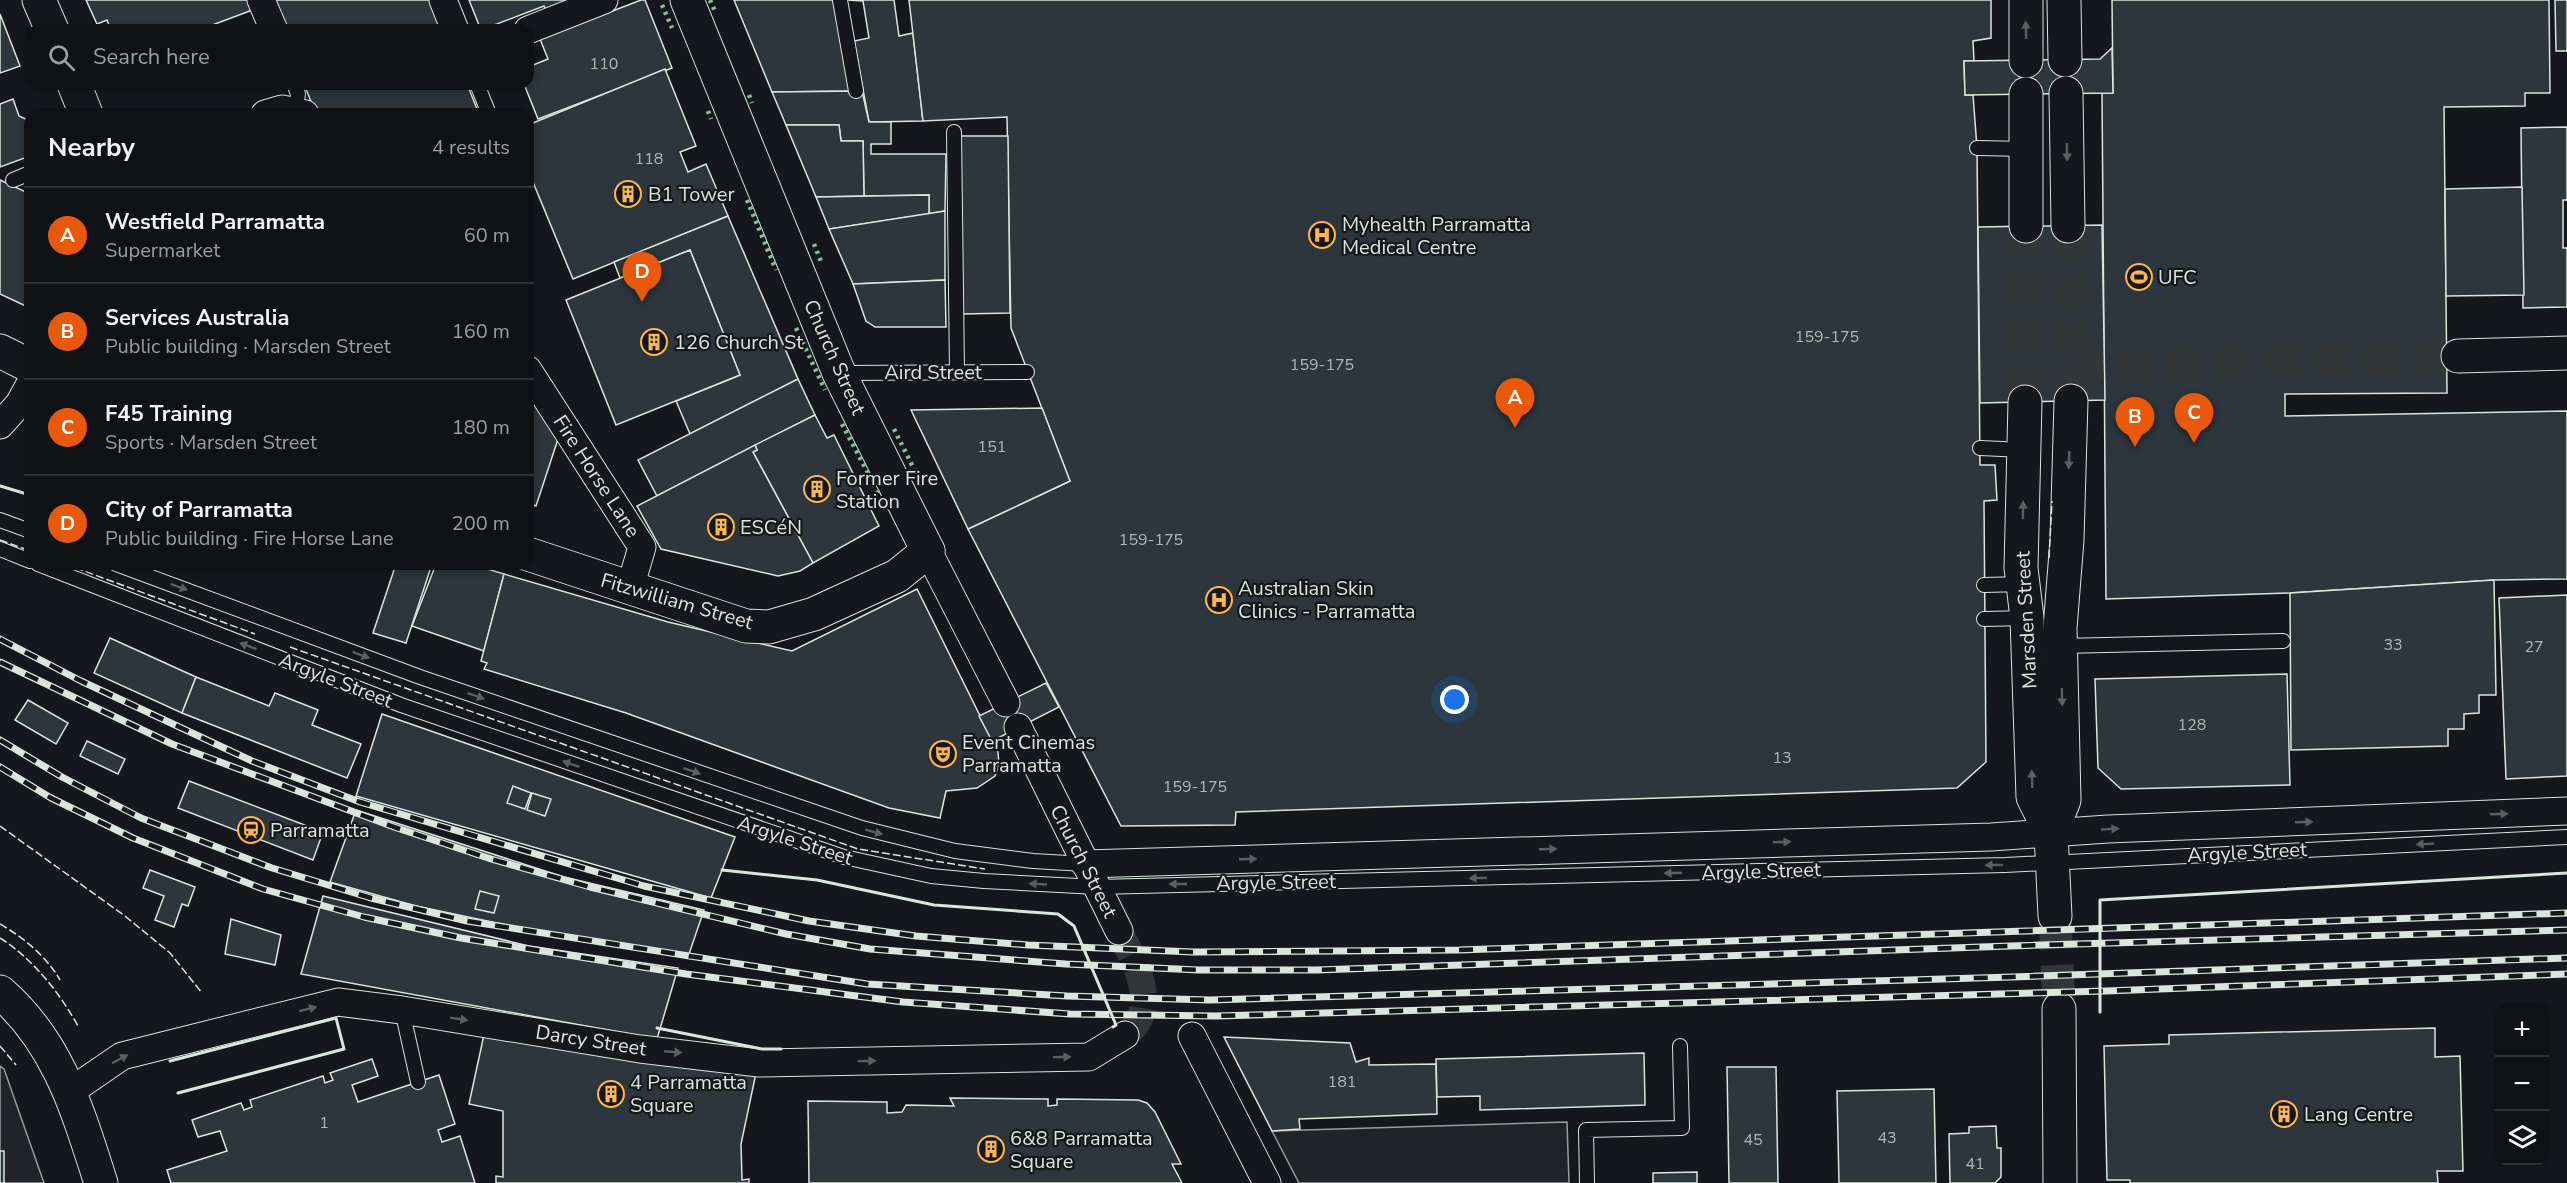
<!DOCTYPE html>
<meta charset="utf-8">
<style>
:root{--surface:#0f1215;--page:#181b1e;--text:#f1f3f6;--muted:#9b9ea0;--line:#2f3234;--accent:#ea580c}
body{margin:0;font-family:"Nunito Sans",sans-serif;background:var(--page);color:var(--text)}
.controls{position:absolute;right:18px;bottom:18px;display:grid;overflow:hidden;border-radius:12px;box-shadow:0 3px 9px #0003}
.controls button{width:54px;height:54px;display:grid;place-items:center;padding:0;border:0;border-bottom:2px solid var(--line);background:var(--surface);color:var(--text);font:30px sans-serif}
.you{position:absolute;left:1455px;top:700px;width:21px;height:21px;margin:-15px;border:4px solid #fff;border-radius:50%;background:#1a73e8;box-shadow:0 0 0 9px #1a73e833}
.badge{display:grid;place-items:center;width:39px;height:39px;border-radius:50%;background:var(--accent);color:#fff;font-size:20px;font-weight:700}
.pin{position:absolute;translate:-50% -50px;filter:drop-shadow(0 2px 3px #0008)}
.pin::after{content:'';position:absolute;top:32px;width:21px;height:18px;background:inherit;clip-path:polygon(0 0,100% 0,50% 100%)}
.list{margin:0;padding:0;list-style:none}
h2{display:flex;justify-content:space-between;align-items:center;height:78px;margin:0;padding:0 24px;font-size:26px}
h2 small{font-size:20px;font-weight:400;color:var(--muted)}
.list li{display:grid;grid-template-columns:39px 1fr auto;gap:18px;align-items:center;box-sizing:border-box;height:96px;padding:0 24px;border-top:2px solid var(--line)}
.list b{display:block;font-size:22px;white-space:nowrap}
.list p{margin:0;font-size:20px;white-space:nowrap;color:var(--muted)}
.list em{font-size:20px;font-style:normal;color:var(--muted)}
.icon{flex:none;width:33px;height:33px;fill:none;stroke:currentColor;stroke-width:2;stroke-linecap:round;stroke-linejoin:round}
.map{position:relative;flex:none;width:2567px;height:1183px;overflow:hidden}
.search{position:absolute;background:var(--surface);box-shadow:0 3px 9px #0003;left:24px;top:24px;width:510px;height:66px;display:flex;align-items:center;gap:15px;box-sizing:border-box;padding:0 21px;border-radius:18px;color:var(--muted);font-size:22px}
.panel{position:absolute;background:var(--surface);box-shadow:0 3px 9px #0003;left:24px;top:108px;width:510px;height:462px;border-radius:18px}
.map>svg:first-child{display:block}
.green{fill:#202428;stroke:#939e99;stroke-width:1.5}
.building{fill:#2c363c;stroke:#d8e6dc;stroke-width:1.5}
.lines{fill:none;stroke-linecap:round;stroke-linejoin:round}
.street-tunnel{stroke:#313739;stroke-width:27;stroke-dasharray:27 14;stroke-linecap:butt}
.secondary-tunnel{stroke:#313739;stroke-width:33;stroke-dasharray:33 16;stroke-linecap:butt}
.lane-casing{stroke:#d8e6dc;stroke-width:16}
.street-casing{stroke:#d8e6dc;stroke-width:29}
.secondary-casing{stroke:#d8e6dc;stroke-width:35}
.lane{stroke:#14181c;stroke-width:14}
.street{stroke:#14181c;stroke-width:27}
.secondary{stroke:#14181c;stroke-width:33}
.rail-casing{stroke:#d8e6dc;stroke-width:7}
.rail{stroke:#14181c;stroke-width:4.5;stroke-dasharray:14;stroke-linecap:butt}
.hedge{stroke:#8ac095;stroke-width:4.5;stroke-dasharray:3 4.5;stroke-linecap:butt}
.fence{stroke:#d8e6dc;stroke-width:1.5;stroke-dasharray:8 3;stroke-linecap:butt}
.wall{stroke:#d8e6dc;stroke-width:3}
.oneway{fill:#59605f}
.labels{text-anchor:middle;stroke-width:4.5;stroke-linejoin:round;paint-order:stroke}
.number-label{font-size:16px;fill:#adbab4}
.poi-label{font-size:20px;fill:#d8e6dc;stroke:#14181c;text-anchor:start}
.street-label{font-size:20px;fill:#d8e6dc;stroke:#14181c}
</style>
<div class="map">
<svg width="2567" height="1183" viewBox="0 0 2567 1183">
<rect width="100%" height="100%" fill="#14181c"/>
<g class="green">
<polygon points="0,1066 4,1069 44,1183 0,1183"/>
<polygon points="1567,1122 1569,1183 1299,1183 1272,1131"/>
</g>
<g class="building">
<polygon points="86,0 251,0 255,9 199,30 111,30 107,20 97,24"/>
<polygon points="273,0 433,0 445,30 284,30"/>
<polygon points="469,0 565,0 567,5 547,13 544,6 481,30"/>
<polygon points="641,0 645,0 672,68 538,119 524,84 528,84 528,67 548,59 540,39"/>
<polygon points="734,0 833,0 851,91 772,92"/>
<polygon points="847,0 894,0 899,36 913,33 923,121 869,122 854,41 869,38 863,1"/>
<polygon points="909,0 1991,0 1991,38 1973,41 1974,61 1964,61 1965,95 1973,95 1977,148 1980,465 1995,465 1997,500 1984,501 1986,762 1957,788 1236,812 1235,825 1121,826 968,529 1070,481 1011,328 1007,117 923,121"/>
<polygon points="2112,0 2549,0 2550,93 2525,93 2525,106 2444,107 2447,393 2285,394 2285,416 2567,411 2567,579 2494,580 2290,593 2106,599 2102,93 2113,93"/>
<polygon points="2555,0 2567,0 2567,51 2556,51"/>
<polygon points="0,14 20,66 0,73"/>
<polygon points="2112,48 2113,93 1965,95 1964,61 2100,59"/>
<polygon points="665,69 696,146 680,152 688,172 706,164 728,216 573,279 528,170 528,125"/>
<polygon points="304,84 467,84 479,114 316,114"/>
<polygon points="862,91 869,122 891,122 891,144 871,144 871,154 946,154 945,211 929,214 929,195 864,196 863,141 841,141 839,125 786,125 772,92"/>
<polygon points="13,99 19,116 30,121 30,156 0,167 0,104"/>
<polygon points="786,125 839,125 841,141 863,141 864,196 816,197"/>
<polygon points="2567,127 2567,200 2563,200 2563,248 2567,248 2567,307 2523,308 2521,128"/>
<polygon points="960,136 1008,136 1010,313 962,314"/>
<polygon points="0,180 30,194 30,308 0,294"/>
<polygon points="2522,187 2524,295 2446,296 2445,189"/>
<polygon points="929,195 929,214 829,229 816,197"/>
<polygon points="945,211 945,280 853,284 829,229"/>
<polygon points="728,216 798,379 690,434 676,401 740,375 690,250 620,278 614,262"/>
<polygon points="2102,225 2105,400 1980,403 1978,227"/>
<polygon points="690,250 740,375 616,425 566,300"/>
<polygon points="945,280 946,327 875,327 866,321 853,284"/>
<polygon points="798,379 815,415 657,496 638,460"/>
<polygon points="528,391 558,439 536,506 528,503"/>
<polygon points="1042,408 1070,481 968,529 911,410"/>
<polygon points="815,415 827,438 834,435 879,526 813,563 753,452 757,450 755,445"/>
<polygon points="755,445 757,450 753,452 813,563 800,571 778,576 661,549 637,506"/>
<polygon points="396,564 432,564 406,643 373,633"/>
<polygon points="436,564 471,564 504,574 484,651 412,626"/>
<polygon points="504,574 668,622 792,651 917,589 998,752 999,765 995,776 977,788 946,791 940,818 889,808 626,713 484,669 487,663 481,661"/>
<polygon points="2494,580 2496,695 2479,695 2479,713 2464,714 2464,729 2448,729 2448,746 2291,750 2290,593"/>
<polygon points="2567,595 2567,776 2506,779 2499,598"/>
<polygon points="110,638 196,677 182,713 94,673"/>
<polygon points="2287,674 2290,785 2121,789 2098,768 2095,679"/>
<polygon points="196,677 269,706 275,693 318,710 312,725 361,744 347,778 182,713"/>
<polygon points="1046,683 1059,707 992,741 979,716"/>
<polygon points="28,700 68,723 56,744 15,720"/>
<polygon points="382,714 735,837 711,898 356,796"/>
<polygon points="87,741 125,759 118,774 80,756"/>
<polygon points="189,781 323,832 313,860 178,808"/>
<polygon points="513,786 531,793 525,809 507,803"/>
<polygon points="532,793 551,799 545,816 527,810"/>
<polygon points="356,810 564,877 704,910 689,954 525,929 416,906 330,882"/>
<polygon points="150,870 195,887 188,906 182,904 174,927 155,920 164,896 143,888"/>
<polygon points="480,891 499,896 494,913 475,909"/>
<polygon points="323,896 529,946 678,968 657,1039 301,974"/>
<polygon points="231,919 281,935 275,965 225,954"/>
<polygon points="488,1016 756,1073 741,1144 742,1180 749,1179 749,1183 496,1183 496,1176 503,1177 503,1111 469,1104"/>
<polygon points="2435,1028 2435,1057 2460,1056 2463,1171 2437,1171 2438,1183 2130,1183 2130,1180 2107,1180 2104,1046 2169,1044 2169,1035"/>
<polygon points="1224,1037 1350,1043 1356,1062 1369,1058 1369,1065 1436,1064 1437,1114 1299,1119 1300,1129 1272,1131"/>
<polygon points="1644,1053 1645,1105 1480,1110 1480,1096 1437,1097 1436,1059"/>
<polygon points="372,1059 378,1076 352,1085 358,1102 439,1075 455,1124 438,1130 442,1142 460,1136 475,1183 171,1183 167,1170 227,1151 220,1131 198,1137 192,1120 241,1103 244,1110 252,1107 250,1100 323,1076 325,1083 333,1080 330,1073"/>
<polygon points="1727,1067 1776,1067 1778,1183 1729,1183"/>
<polygon points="1934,1089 1936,1183 1839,1183 1837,1091"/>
<polygon points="950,1098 1048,1099 1048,1106 1057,1105 1057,1099 1138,1100 1147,1103 1155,1112 1181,1164 1172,1164 1182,1183 809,1183 808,1101 887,1102 887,1113 902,1112 906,1105 954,1106"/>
<polygon points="1996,1126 1997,1148 2001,1148 2001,1177 1995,1183 1950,1183 1949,1134 1969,1133 1969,1127"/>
<rect x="0" y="1151" width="4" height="32"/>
<polygon points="1697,1172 1697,1183 1653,1183 1653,1173"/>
</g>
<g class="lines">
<path class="street-tunnel" d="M1119,931C1135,962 1162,1009 1125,1035"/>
<g class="secondary-tunnel">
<polyline points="2068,226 2071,389"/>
<polyline points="2070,367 2458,356"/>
<polyline points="2025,402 2026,226"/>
<polyline points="2055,916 2059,1009"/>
</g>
<defs>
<g id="lane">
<polyline points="840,0 856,91"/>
<polyline points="294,84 298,94 295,114"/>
<polyline points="477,84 489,114"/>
<polyline points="954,132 957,372"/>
<polyline points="1977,148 2026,149"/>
<polyline points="13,180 30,173"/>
<polyline points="841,373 1027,372"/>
<polyline points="1980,448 2024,450"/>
<polyline points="0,520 30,531"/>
<polyline points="0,549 30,561"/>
<polyline points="38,564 401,705 844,857 931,876 984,881 1097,887 2005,865 2567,837"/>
<polyline points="116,564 420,677 862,828 955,851 1033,861 1085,864"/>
<polyline points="1984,585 2023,584"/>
<polyline points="1984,619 2027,618"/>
<polyline points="2061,646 2283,641"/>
<polyline points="402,1010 418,1082"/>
<polyline points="1587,1183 1586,1130 1682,1128 1680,1046"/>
</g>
<g id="street">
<polyline points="261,0 274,30"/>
<polyline points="443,0 455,30"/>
<polyline points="528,30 604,0"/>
<polyline points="265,114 282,109 305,114"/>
<polyline points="528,370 642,547 630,588"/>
<polyline points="0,425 19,404 30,384"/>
<polyline points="928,551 1006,703"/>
<polyline points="1018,727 1119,931"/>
<polyline points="1085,864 1991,837 2108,829 2567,811"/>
<polyline points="1192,1036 1267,1183"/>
<polyline points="71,1091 122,1056 338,1002 402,1010 640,1049 759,1063 1089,1057 1125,1035"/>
</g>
<g id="secondary">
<polyline points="39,0 52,30"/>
<polyline points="687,0 839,373 928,551"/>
<polyline points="2026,0 2026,61"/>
<polyline points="2064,0 2065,60"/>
<polyline points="74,84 86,114"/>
<polyline points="2066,93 2068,226"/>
<polyline points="2026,226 2026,94"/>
<polyline points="0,351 30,366"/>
<polyline points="2458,356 2567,353"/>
<polyline points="2025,402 2021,568 2027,618 2033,797 2051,833"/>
<polyline points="528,554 746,626 769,627 814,614 897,576 928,551"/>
<polyline points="2055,916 2051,833 2064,800 2060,628 2067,540 2071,401"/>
<path d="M0,992C59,1043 78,1112 101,1183"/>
<polyline points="2059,1009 2060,1183"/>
</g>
</defs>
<use href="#lane" class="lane-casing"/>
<use href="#street" class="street-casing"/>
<use href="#secondary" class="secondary-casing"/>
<use href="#lane" class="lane"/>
<use href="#street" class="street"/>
<use href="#secondary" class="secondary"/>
<defs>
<g id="rail">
<polyline points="0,639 81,681 252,761 360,802 644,886 809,921 916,936 1028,945 1193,952 1459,950 2567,913"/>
<polyline points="0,662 172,744 394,827 491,859 590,887 786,934 870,949 1066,964 1199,970 1317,970 2010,946 2567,930"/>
<polyline points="0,740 62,777 141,818 272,868 371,898 467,921 867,984 1067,996 1210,1000 2012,977 2567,958"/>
<polyline points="0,767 51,798 133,838 263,889 364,917 461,938 686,974 903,1002 1070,1014 1216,1016 2106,991 2567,974"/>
</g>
</defs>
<use href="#rail" class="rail-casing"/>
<use href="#rail" class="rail"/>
<g class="hedge">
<polyline points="710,0 715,11"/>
<polyline points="662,5 672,28"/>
<polyline points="749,95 752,103"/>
<polyline points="708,111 711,119"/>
<polyline points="747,200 776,270"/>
<polyline points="814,244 822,264"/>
<polyline points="796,328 825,390"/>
<polyline points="842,424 880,496"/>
<polyline points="894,429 918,477"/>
</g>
<g class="fence">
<polyline points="0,540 30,551"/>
<polyline points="2049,558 2052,501"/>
<polyline points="65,564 255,634"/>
<polyline points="290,647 858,849 985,869"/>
<polyline points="0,826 125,916 170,953 202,993"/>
<path d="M0,924C24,938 46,956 60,980"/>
<path d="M0,938C33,959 59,992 78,1026"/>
<polyline points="0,1046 16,1065"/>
</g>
<g class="wall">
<polyline points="0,486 30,495"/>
<polyline points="722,870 817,880 934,905 1058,914 1074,926 1116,1025 1113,1027"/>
<polyline points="2100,1012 2100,900 2567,873"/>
<polyline points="657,1028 762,1049 781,1049"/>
<polyline points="170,1061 336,1018 344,1049 178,1093"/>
</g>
</g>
<defs><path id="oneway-solid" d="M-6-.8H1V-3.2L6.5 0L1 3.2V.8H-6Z" transform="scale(1.5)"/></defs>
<g class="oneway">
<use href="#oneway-solid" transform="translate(2026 30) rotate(-91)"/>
<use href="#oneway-solid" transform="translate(2067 152) rotate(89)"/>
<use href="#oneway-solid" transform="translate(2069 460) rotate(92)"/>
<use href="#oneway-solid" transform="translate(2023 510) rotate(-89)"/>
<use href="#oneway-solid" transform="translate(179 587) rotate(20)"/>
<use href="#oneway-solid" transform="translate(248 646) rotate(-159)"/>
<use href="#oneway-solid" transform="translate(361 655) rotate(20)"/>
<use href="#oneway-solid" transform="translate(476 696) rotate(19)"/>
<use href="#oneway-solid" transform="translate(2062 697) rotate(89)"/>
<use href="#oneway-solid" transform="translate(571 764) rotate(-161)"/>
<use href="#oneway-solid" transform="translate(692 771) rotate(19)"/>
<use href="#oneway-solid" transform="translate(2032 779) rotate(-92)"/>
<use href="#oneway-solid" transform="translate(2499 814) rotate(-2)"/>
<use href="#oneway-solid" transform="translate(2304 822) rotate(-2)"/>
<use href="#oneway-solid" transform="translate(2110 829) rotate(-3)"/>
<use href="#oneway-solid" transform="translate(874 832) rotate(15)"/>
<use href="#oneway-solid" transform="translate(1782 842) rotate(-1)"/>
<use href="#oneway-solid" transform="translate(2425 844) rotate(177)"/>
<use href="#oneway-solid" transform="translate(1548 849) rotate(-2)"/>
<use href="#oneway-solid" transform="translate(1248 859) rotate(-2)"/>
<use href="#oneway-solid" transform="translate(1994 865) rotate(179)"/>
<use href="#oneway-solid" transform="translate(1673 873) rotate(178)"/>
<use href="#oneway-solid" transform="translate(1478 878) rotate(179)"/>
<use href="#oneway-solid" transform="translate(1038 884) rotate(-177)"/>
<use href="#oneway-solid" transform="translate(1178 884) rotate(180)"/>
<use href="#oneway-solid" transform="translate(308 1009) rotate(-14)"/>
<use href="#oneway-solid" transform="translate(459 1019) rotate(9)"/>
<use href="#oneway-solid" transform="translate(673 1052) rotate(5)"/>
<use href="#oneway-solid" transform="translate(1062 1057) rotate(-1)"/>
<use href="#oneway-solid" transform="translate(120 1059) rotate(-28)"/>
<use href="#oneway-solid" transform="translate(867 1061) rotate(-1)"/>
</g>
<defs>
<symbol id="building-ring" viewBox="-11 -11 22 22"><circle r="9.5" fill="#14181c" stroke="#ffb74d" stroke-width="1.5"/><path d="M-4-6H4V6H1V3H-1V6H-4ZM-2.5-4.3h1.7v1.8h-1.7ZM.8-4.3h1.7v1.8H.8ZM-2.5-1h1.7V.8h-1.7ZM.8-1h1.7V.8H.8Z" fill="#ffb74d"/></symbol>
<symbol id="hospital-ring" viewBox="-11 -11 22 22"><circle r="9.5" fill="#14181c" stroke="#ffb74d" stroke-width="1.5"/><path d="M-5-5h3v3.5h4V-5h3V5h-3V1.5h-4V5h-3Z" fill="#ffb74d"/></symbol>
<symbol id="stadium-ring" viewBox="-11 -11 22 22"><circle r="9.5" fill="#14181c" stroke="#ffb74d" stroke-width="1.5"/><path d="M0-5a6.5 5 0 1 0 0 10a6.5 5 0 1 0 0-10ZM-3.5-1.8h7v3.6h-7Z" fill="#ffb74d"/></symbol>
<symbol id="theatre-ring" viewBox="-11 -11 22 22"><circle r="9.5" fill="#14181c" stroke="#ffb74d" stroke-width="1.5"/><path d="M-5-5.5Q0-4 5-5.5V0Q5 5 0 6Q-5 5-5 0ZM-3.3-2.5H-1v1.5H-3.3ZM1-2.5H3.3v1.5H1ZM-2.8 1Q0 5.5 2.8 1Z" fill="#ffb74d"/></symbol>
<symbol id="station-ring" viewBox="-11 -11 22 22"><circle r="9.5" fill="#14181c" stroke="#ffb74d" stroke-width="1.5"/><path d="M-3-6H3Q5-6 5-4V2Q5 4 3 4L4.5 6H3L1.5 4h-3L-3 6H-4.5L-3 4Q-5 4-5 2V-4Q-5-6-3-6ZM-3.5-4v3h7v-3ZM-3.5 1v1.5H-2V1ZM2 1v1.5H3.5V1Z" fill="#ffb74d"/></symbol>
</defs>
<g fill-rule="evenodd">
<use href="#building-ring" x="613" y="179" width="30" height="30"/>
<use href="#hospital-ring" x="1307" y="220" width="30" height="30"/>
<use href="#stadium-ring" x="2124" y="262" width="30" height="30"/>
<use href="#building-ring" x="639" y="327" width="30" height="30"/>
<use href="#building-ring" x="802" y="474" width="30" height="30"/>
<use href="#building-ring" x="706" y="512" width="30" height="30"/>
<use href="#hospital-ring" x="1204" y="585" width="30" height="30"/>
<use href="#theatre-ring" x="928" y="739" width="30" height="30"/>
<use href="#station-ring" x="236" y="815" width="30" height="30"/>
<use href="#building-ring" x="596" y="1079" width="30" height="30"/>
<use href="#building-ring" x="2269" y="1099" width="30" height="30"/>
<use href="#building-ring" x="976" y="1134" width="30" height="30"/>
</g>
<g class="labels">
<g class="number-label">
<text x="604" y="69">110</text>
<text x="649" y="164">118</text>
<text x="1827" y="342">159-175</text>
<text x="1322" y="370">159-175</text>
<text x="992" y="452">151</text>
<text x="1151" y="545">159-175</text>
<text x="2393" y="650">33</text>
<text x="2534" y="652">27</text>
<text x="2192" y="730">128</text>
<text x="1782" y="763">13</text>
<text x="1195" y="792">159-175</text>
<text x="1342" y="1087">181</text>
<text x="324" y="1128">1</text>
<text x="1887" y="1143">43</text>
<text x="1753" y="1145">45</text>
<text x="1975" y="1169">41</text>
</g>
<g class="poi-label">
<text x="648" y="201">B1 Tower</text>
<text x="1342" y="231">Myhealth Parramatta<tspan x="1342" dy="23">Medical Centre</tspan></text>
<text x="2158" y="284">UFC</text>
<text x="674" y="349">126 Church St</text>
<text x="836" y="485">Former Fire<tspan x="836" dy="23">Station</tspan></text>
<text x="740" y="534">ESCéN</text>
<text x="1238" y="595">Australian Skin<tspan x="1238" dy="23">Clinics - Parramatta</tspan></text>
<text x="962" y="749">Event Cinemas<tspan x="962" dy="23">Parramatta</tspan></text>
<text x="270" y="837">Parramatta</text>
<text x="630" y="1089">4 Parramatta<tspan x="630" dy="23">Square</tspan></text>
<text x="2304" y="1121">Lang Centre</text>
<text x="1010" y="1145">6&amp;8 Parramatta<tspan x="1010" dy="23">Square</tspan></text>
</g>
<g class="street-label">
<text transform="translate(835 357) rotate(66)" y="7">Church Street</text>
<text x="933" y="379">Aird Street</text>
<text transform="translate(597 476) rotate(57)" y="7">Fire Horse Lane</text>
<text transform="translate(677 601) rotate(16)" y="7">Fitzwilliam Street</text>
<text transform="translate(2026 620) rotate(-93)" y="7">Marsden Street</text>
<text transform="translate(336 680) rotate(21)" y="7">Argyle Street</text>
<text transform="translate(795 840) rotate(18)" y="7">Argyle Street</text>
<text transform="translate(2247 852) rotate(-3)" y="7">Argyle Street</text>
<text transform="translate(1084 861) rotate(63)" y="7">Church Street</text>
<text transform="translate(1761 871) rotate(-2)" y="7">Argyle Street</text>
<text transform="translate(1276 882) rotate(-1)" y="7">Argyle Street</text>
<text transform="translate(591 1040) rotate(9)" y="7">Darcy Street</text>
</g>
</g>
</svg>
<div class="controls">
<button>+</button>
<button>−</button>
<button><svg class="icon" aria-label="layers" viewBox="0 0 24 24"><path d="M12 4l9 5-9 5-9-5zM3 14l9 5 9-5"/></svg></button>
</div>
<div class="you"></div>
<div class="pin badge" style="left:1515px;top:428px">A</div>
<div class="pin badge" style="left:2135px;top:447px">B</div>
<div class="pin badge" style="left:2194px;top:443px">C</div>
<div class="pin badge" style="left:642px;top:302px">D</div>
<div class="search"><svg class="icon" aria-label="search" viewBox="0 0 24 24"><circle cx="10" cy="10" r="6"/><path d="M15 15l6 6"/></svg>Search here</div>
<section class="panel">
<h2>Nearby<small>4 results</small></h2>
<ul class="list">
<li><span class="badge">A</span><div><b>Westfield Parramatta</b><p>Supermarket</p></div><em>60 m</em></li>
<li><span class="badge">B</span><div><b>Services Australia</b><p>Public building · Marsden Street</p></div><em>160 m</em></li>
<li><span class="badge">C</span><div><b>F45 Training</b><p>Sports · Marsden Street</p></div><em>180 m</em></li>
<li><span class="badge">D</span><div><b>City of Parramatta</b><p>Public building · Fire Horse Lane</p></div><em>200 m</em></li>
</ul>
</section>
</div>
